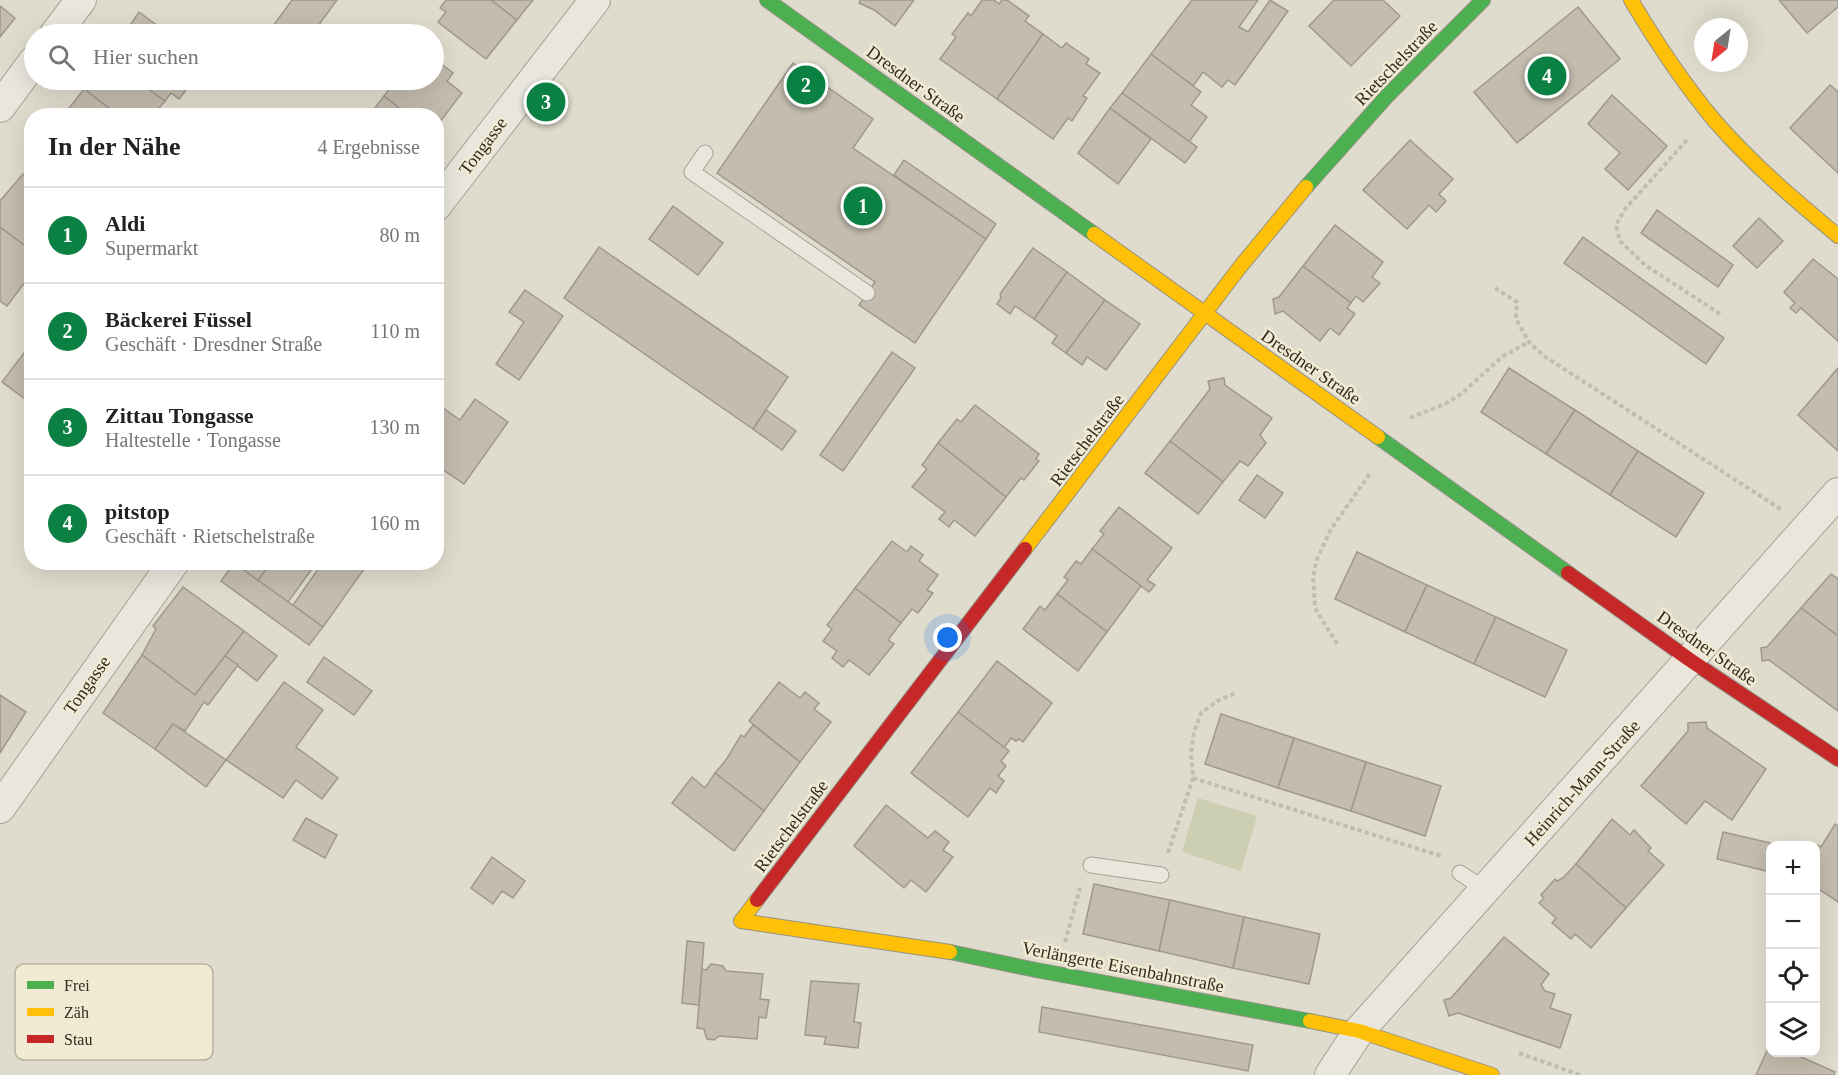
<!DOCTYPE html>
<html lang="de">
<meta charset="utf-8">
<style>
:root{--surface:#fff;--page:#f6f6f6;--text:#222;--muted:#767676;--line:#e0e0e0;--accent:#0b8043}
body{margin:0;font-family:"Times New Roman",serif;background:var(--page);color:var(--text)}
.controls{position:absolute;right:18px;bottom:18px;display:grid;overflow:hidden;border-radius:12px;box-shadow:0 6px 24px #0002}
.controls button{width:54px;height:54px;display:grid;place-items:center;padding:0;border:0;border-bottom:2px solid var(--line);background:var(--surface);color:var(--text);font:30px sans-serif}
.compass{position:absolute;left:1694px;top:18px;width:54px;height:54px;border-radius:50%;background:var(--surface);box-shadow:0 6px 24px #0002;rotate:210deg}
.you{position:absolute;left:948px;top:638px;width:21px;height:21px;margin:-15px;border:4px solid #fff;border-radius:50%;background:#1a73e8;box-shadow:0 0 0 9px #1a73e833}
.badge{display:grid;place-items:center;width:39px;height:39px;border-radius:50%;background:var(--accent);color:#fff;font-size:20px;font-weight:700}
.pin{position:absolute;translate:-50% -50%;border:3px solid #fff;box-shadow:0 2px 6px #0006}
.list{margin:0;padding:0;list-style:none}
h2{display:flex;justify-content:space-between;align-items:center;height:78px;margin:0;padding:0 24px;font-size:26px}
h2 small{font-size:20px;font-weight:400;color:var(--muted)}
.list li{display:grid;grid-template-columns:39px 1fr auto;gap:18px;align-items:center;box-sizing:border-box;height:96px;padding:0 24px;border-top:2px solid var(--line)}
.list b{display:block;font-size:22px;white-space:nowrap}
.list p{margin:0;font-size:20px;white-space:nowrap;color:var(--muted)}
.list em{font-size:20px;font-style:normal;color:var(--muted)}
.icon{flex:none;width:33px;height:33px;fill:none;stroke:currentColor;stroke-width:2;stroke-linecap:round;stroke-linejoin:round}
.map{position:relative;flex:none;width:1838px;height:1075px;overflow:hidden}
.search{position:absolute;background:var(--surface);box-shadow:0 6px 24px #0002;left:24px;top:24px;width:420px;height:66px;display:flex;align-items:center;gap:15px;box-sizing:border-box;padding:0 21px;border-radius:33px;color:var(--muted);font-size:22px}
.panel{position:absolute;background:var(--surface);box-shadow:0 6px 24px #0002;left:24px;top:108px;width:420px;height:462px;border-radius:24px}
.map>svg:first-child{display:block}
.green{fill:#cccfb1}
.building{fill:#c4bcae;stroke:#a0988d;stroke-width:1.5}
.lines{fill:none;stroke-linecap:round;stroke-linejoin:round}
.lane-casing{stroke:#a5a196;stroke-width:17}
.street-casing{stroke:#a5a196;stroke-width:32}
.fast-casing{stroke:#959186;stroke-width:16}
.slow-casing{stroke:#959186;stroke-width:16}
.jam-casing{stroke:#959186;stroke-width:16}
.path{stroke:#c1bdb4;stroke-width:4;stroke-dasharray:4.5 3;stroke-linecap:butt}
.lane{stroke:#e9e6dd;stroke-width:15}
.street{stroke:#e9e6dd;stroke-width:30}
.fast{stroke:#4caf50;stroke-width:14}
.slow{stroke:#ffc107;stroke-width:14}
.jam{stroke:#c62828;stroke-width:14}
.labels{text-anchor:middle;stroke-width:5;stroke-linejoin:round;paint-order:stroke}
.street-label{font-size:18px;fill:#332b1f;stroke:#f1ebd4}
.key{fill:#f1ebd4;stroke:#b8b19e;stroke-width:1.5}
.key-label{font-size:16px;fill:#332b1f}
</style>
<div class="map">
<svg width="1838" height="1075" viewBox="0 0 1838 1075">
<rect width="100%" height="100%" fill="#e0dccd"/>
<polygon class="green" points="1198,798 1257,816 1241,871 1182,852"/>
<g class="building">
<polygon points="292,0 337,0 312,34 269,34 268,33"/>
<polygon points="446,0 491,0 517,20 486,59 438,22 446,12 440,8"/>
<polygon points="491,0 533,0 517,20"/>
<polygon points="860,0 859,0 914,0 895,26 874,10 859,3"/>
<polygon points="982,0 994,0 999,4 1002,0 1007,0 1029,16 1025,21 1043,34 997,99 940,59 956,37 952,34 968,13 971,16"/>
<polygon points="1192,0 1258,0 1239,27 1248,32 1270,0 1288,11 1235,85 1228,80 1222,87 1203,72 1193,86 1151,54"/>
<polygon points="1334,0 1383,0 1400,16 1351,66 1309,26"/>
<polygon points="1779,0 1838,0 1838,7 1807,33"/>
<polygon points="0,6 15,18 0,37"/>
<polygon points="1578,7 1620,59 1517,143 1474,92"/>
<polygon points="139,12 169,34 124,34"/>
<polygon points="1043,34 1062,48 1066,43 1089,59 1086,64 1100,73 1083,96 1087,98 1072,121 1068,118 1053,139 997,99"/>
<polygon points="1151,54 1201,92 1191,105 1207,117 1189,142 1122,93"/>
<polygon points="439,62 453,73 447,81 462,93 436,127 436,116 409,116 384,96 396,80 434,80 434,68"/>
<polygon points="793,63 873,119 853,148 986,239 915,343 859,305 875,282 717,173"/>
<polygon points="92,80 136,80 165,101 159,108 165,112 163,116 119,116 84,89"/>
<polygon points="136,80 194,80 179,99 171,93 165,101"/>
<polygon points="342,80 358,80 352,87"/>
<polygon points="1830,85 1838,92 1838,173 1790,128"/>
<polygon points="84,89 119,116 63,116"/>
<polygon points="1122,93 1197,147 1185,163 1110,108"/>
<polygon points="1612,95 1667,146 1628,190 1605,169 1620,153 1588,124"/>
<polygon points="384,96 409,116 369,116"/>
<polygon points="1110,108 1151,139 1118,184 1078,153"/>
<polygon points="1410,140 1453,179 1439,194 1446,201 1436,212 1429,205 1407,229 1363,190"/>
<polygon points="904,160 996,224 986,239 894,175"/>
<polygon points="23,174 32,181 32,251 0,227 0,201"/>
<polygon points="673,206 723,243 698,275 649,239"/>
<polygon points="1657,210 1733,265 1718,287 1641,233"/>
<polygon points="1759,218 1783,241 1757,268 1733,246"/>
<polygon points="1335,225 1383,262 1372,277 1380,283 1363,302 1356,296 1351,303 1303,266"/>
<polygon points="0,227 32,251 32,273 7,306 0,301"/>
<polygon points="1583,237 1724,338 1706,364 1564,263"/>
<polygon points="599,247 788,377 753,429 564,298"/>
<polygon points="1033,248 1067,272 1034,319 1015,306 1010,314 997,304 1001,298 1000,294"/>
<polygon points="1813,259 1838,279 1838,341 1801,308 1796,313 1790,308 1795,303 1784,292"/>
<polygon points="1303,266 1351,303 1347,308 1355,314 1339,335 1330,328 1320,341 1283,311 1275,314 1273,299 1279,297"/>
<polygon points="1067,272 1105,300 1066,353 1052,343 1057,336 1034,319"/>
<polygon points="525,290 563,316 519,380 496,364 524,322 509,312"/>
<polygon points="1105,300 1140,324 1106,370 1087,357 1082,365 1066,353"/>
<polygon points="892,352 915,368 843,471 820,455"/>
<polygon points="24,353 32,358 32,404 2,382"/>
<polygon points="1509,368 1575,410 1546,454 1481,412"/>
<polygon points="1838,368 1838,451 1798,415"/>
<polygon points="1224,378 1225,385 1272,418 1260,435 1266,443 1248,466 1240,461 1223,482 1170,441 1210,389 1208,381"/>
<polygon points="475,399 508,422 464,484 436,465 436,403 460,420"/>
<polygon points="975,405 1039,454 1036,459 1039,461 1024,480 1021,478 1006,497 938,443 957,419 961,422"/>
<polygon points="766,410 796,431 782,450 753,429"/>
<polygon points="1575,410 1638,451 1610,495 1546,454"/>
<polygon points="1170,441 1223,482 1198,514 1145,473"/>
<polygon points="938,443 1006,497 975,536 954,520 949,527 939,519 945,512 912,487 927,469 922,465"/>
<polygon points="1638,451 1704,493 1676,537 1610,495"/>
<polygon points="1257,475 1283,493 1265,518 1239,500"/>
<polygon points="1119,507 1172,548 1147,580 1155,585 1149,592 1092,549 1104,534 1100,531"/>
<polygon points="892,541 907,552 911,546 923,555 919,561 938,575 927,590 933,593 918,613 912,609 901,623 855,588"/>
<polygon points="1092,549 1141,586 1107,632 1057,594 1068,580 1064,577 1076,561 1081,564"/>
<polygon points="1357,552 1427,585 1405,632 1335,599"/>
<polygon points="234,562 271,562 258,581"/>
<polygon points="271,562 317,562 288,602 258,581"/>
<polygon points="323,562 369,562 323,627 293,605"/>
<polygon points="234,563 323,627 309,645 221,581"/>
<polygon points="1831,574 1838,579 1838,636 1801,608"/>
<polygon points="1427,585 1496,617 1474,664 1405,632"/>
<polygon points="183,587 244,631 195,695 142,655 156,629 153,626"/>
<polygon points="855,588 901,623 888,640 894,644 869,675 849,660 843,667 832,658 837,651 823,641 832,629 827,625"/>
<polygon points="1057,594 1107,632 1078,671 1023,629 1040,606 1045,610"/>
<polygon points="1801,608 1838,636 1838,711 1769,660 1762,661 1761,648 1767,647"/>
<polygon points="1496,617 1567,650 1545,697 1474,664"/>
<polygon points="244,631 277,656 257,681 225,656"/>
<polygon points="142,655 195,695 225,656 238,665 208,705 204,702 185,731 173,724 155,749 103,713"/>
<polygon points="324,657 372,691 354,715 307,682"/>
<polygon points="997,661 1052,703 1023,742 1019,739 1016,741 1011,738 1004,748 958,712"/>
<polygon points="284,682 323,710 296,747 338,778 322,799 296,780 283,798 226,760"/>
<polygon points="779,682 800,698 805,692 819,703 814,709 831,722 800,762 749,721"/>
<polygon points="0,695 26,712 0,753"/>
<polygon points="958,712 1009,751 1001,761 1006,766 998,776 1004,781 996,793 990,788 968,817 911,773"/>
<polygon points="1221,714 1294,738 1278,788 1205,764"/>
<polygon points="1706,722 1707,728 1766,769 1732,820 1705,801 1686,824 1641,786 1688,731 1688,723"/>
<polygon points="173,724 226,760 206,787 155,749"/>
<polygon points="753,725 800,762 764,811 715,773 726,760 741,735 744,737"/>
<polygon points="1294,738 1366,762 1351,811 1278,788"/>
<polygon points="1366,762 1441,786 1425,836 1351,811"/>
<polygon points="715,773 764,811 734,851 672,803 692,777 705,788"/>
<polygon points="886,805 928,838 935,831 949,842 943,850 953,857 926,892 911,880 904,888 854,846"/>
<polygon points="306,818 337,835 325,858 293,840"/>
<polygon points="1612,819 1630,835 1634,830 1651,848 1648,851 1664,865 1626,908 1576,864"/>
<polygon points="1835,824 1838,826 1838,902 1816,887 1816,848 1818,845 1821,847"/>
<polygon points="1723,832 1779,845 1770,846 1770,872 1717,859"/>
<polygon points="492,857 525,881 513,898 502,891 493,904 471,888"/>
<polygon points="1576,864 1626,908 1591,948 1575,934 1571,939 1552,923 1556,918 1539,903 1544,898 1541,895 1555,879 1557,881 1563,878"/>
<polygon points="1094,884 1170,900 1159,951 1083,934"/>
<polygon points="1170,900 1244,917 1233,968 1159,951"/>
<polygon points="1244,917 1320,934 1309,984 1233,968"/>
<polygon points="1504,937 1549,974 1541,985 1545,991 1555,994 1550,1008 1571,1015 1560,1048 1458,1013 1449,1016 1444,1000 1451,998"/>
<polygon points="687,941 704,943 699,1005 682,1003"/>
<polygon points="711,964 723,966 726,971 763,974 760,999 769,1000 766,1018 759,1017 757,1039 719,1036 714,1040 707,1039 704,1029 697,1028 702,969 706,970"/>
<polygon points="811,981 859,984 854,1022 861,1023 858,1048 824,1044 826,1037 805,1035"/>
<polygon points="1042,1007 1253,1045 1248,1071 1039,1032"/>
<polygon points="1770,1044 1770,1052 1790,1052 1835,1072 1834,1075 1756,1075"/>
</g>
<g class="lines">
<defs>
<g id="lane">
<polyline points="705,153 692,172 867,293"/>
<polyline points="1091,865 1161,875"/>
<polyline points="1460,873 1486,890"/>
</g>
<g id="street">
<polyline points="55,34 81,0"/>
<polyline points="0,107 34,61"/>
<polyline points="436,206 595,0"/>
<polyline points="0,808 174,562"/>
<polyline points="1330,1075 1359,1031 1838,493"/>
</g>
<g id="fast">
<polyline points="767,0 1094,234"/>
<polyline points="1306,187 1387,96 1483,0"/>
<polyline points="1378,437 1568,573"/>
<polyline points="950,952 1036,970 1310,1021"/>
</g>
<g id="slow">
<path d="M1631,0C1656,42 1683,83 1714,120C1751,163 1795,200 1838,236"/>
<polyline points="1094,234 1378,437"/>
<polyline points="1025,549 1240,267 1306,187"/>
<polyline points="757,900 741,921 950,952"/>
<polyline points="1310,1021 1359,1031 1492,1075"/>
</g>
<g id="jam">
<polyline points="1568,573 1690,660 1838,759"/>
<polyline points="757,900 1025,549"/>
</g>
</defs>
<use href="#lane" class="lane-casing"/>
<use href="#street" class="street-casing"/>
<use href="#fast" class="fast-casing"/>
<use href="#slow" class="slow-casing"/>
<use href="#jam" class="jam-casing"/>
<g class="path">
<polyline points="1687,140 1625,209 1616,225 1620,241 1645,265 1720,314"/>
<polyline points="1495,288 1517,302 1516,319 1529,342 1544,356 1782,510"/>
<polyline points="1410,418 1445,404 1461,394 1503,356 1529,342"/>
<polyline points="1337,644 1315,608 1313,576 1317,559 1331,529 1371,472"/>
<polyline points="1193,778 1441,856"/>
<polyline points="1168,853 1193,778 1191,753 1194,732 1201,713 1219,700 1236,693"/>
<polyline points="1065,942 1080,888"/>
<polyline points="1519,1053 1580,1075"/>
</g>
<use href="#lane" class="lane"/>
<use href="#street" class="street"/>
<use href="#fast" class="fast"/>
<use href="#slow" class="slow"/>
<use href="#jam" class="jam"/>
</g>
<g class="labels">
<g class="street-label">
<text transform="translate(1396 63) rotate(-46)" y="6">Rietschelstraße</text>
<text transform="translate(916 84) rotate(36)" y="6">Dresdner Straße</text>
<text transform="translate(483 146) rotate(-53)" y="6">Tongasse</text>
<text transform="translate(1311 367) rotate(35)" y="6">Dresdner Straße</text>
<text transform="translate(1087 440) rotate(-53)" y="6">Rietschelstraße</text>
<text transform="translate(1707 648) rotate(35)" y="6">Dresdner Straße</text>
<text transform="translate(87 685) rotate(-55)" y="6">Tongasse</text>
<text transform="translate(1582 783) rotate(-48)" y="6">Heinrich-Mann-Straße</text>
<text transform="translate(791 826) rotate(-53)" y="6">Rietschelstraße</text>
<text transform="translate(1123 967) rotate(11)" y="6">Verlängerte Eisenbahnstraße</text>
</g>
</g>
<rect x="15" y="964" width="198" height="96" rx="9" class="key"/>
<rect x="27" y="981" width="27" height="8" fill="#4caf50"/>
<rect x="27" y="1008" width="27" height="8" fill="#ffc107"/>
<rect x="27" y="1035" width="27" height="8" fill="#c62828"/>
<g class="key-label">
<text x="64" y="991">Frei</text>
<text x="64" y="1018">Zäh</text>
<text x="64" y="1045">Stau</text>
</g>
</svg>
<div class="controls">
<button>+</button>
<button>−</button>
<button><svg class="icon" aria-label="locate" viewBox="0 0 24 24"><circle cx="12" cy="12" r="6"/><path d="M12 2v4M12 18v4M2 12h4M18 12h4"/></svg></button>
<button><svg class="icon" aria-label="layers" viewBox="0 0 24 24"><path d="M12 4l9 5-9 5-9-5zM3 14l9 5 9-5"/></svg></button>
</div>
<svg class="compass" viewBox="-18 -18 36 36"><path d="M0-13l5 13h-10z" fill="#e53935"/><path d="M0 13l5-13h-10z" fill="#767676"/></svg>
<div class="you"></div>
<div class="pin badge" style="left:863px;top:206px">1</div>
<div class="pin badge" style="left:806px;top:85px">2</div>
<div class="pin badge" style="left:546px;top:102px">3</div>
<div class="pin badge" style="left:1547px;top:76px">4</div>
<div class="search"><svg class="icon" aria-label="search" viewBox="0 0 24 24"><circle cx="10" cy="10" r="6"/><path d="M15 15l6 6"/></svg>Hier suchen</div>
<section class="panel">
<h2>In der Nähe<small>4 Ergebnisse</small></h2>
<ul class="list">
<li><span class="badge">1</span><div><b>Aldi</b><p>Supermarkt</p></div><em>80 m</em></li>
<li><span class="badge">2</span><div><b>Bäckerei Füssel</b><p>Geschäft · Dresdner Straße</p></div><em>110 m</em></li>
<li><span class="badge">3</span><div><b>Zittau Tongasse</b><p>Haltestelle · Tongasse</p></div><em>130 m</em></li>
<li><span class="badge">4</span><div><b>pitstop</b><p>Geschäft · Rietschelstraße</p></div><em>160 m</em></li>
</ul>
</section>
</div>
